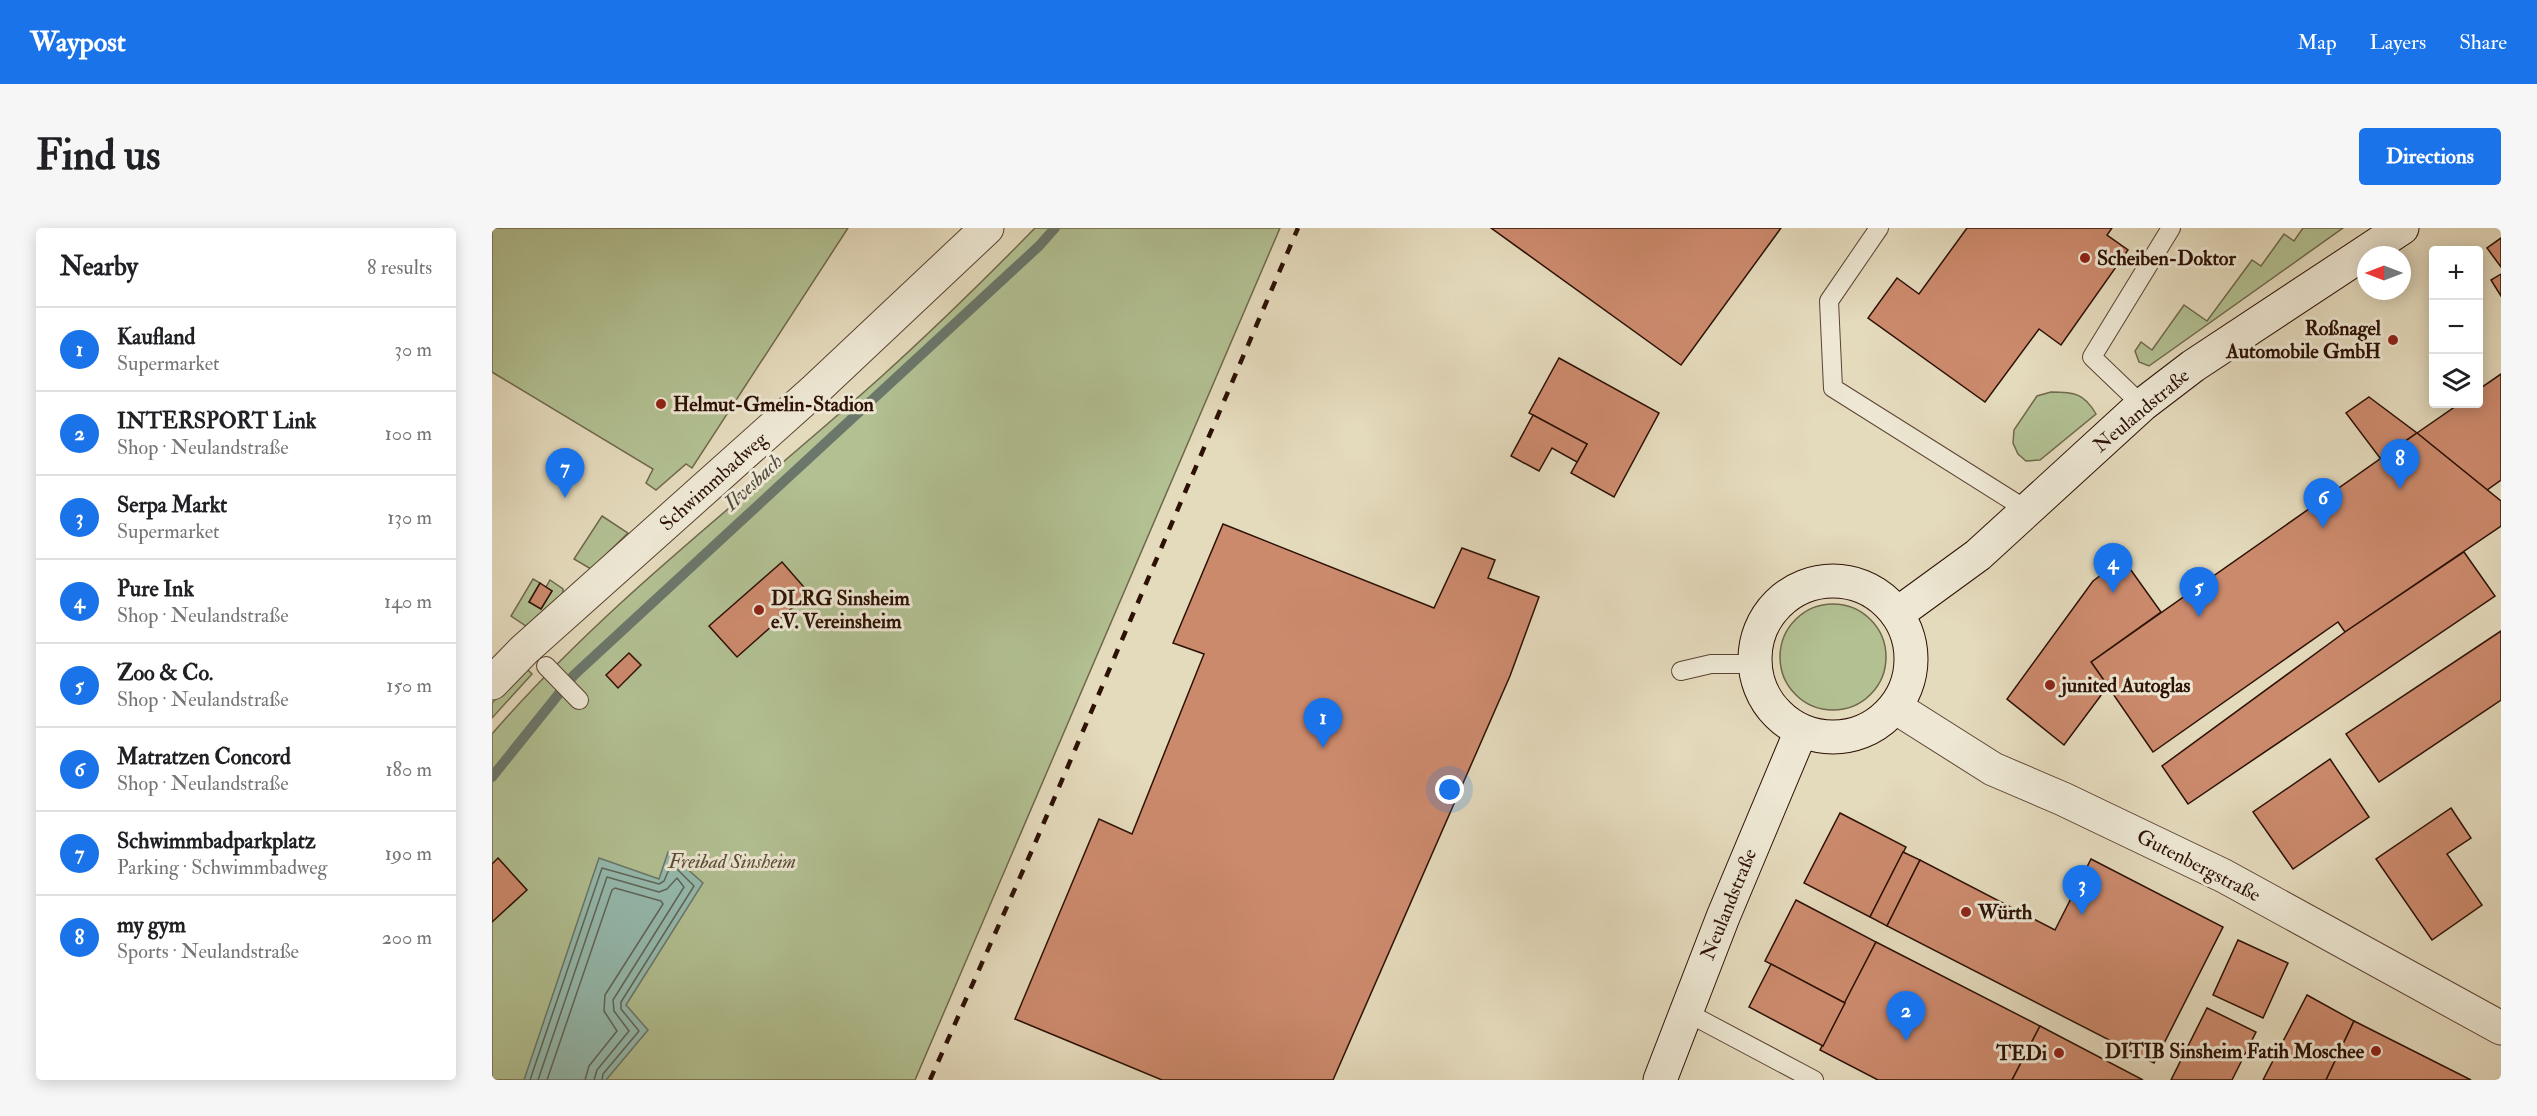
<!DOCTYPE html>
<meta charset="utf-8">
<style>
:root{--surface:#fff;--page:#f6f6f6;--text:#202124;--muted:#757577;--line:#e0e0e0;--accent:#1a73e8}
body{margin:0;font-family:"IM FELL Double Pica",serif;background:var(--page);color:var(--text)}
.controls{position:absolute;right:18px;top:18px;display:grid;overflow:hidden;border-radius:6px;box-shadow:0 3px 15px #0003}
.controls button{width:54px;height:54px;display:grid;place-items:center;padding:0;border:0;border-bottom:2px solid var(--line);background:var(--surface);color:var(--text);font:30px sans-serif}
.compass{position:absolute;left:1865px;top:18px;width:54px;height:54px;border-radius:50%;background:var(--surface);box-shadow:0 3px 15px #0003;rotate:270deg}
.you{position:absolute;left:958px;top:562px;width:21px;height:21px;margin:-15px;border:4px solid #fff;border-radius:50%;background:#1a73e8;box-shadow:0 0 0 9px #1a73e833}
.badge{display:grid;place-items:center;width:39px;height:39px;border-radius:50%;background:var(--accent);color:#fff;font-size:20px;font-weight:700}
.pin{position:absolute;translate:-50% -50px;filter:drop-shadow(0 2px 3px #0008)}
.pin::after{content:'';position:absolute;top:32px;width:21px;height:18px;background:inherit;clip-path:polygon(0 0,100% 0,50% 100%)}
.list{margin:0;padding:0;list-style:none}
h2{display:flex;justify-content:space-between;align-items:center;height:78px;margin:0;padding:0 24px;font-size:26px}
h2 small{font-size:20px;font-weight:400;color:var(--muted)}
.list li{display:grid;grid-template-columns:39px 1fr auto;gap:18px;align-items:center;box-sizing:border-box;height:84px;padding:0 24px;border-top:2px solid var(--line)}
.list b{display:block;font-size:22px;white-space:nowrap}
.list p{margin:0;font-size:20px;white-space:nowrap;color:var(--muted)}
.list em{font-size:20px;font-style:normal;color:var(--muted)}
.icon{flex:none;width:33px;height:33px;fill:none;stroke:currentColor;stroke-width:2;stroke-linecap:round;stroke-linejoin:round}
.map{position:relative;flex:none;width:2009px;height:852px;overflow:hidden;border-radius:6px}
header{display:flex;align-items:center;gap:36px;box-sizing:border-box;height:84px;padding:0 30px;background:var(--accent);color:#fff}
header strong{font-size:28px}
nav{display:flex;gap:33px;margin-inline-start:auto;font-size:21px}
.intro{display:flex;align-items:center;justify-content:space-between;box-sizing:border-box;height:144px;padding:0 36px}
h1{margin:0;font-size:42px}
.button{padding:15px 27px;border-radius:6px;background:var(--accent);color:#fff;font-size:21px;font-weight:700}
main{display:flex;gap:36px;padding:0 36px}
aside{flex:1;background:var(--surface);border-radius:6px;box-shadow:0 3px 15px #0003}
.map>svg:first-child{display:block}
.green{fill:#b2c092;stroke:#70684c;stroke-width:1.5}
.water{fill:#95bbaf;stroke:#6b776b;stroke-width:1.5}
.lines{fill:none;stroke-linecap:round;stroke-linejoin:round}
.shore{stroke:#61665a;stroke-width:1.5}
.stream{stroke:#6b776b;stroke-width:10}
.building{fill:#cc8a6d;stroke:#2d1105;stroke-width:1.5}
.lane-casing{stroke:#5b4333;stroke-width:20}
.street-casing{stroke:#5b4333;stroke-width:35}
.secondary-casing{stroke:#2d1105;stroke-width:35}
.lane{stroke:#ede7d3;stroke-width:18}
.street{stroke:#ede7d3;stroke-width:33}
.secondary{stroke:#ede7d3;stroke-width:33}
.rail{stroke:#2d1105;stroke-width:4.5;stroke-dasharray:10 10;stroke-linecap:butt}
.poi-dot{fill:#8f2418;stroke:#ede7d3;stroke-width:2}
.labels{text-anchor:middle;stroke-width:6;stroke-linejoin:round;paint-order:stroke}
.poi-label{font-size:20px;font-weight:bold;fill:#2d1105;stroke:#ede7d3;text-anchor:start}
.street-label{font-size:20px;fill:#2d1105;stroke:#ede7d3}
.park-label{font-size:20px;font-style:italic;fill:#5c4e36;stroke:#ede7d3}
.water-label{font-size:21px;font-style:italic;fill:#514c40;stroke:#ede7d3}
</style>
<header>
<strong>Waypost</strong>
<nav><a>Map</a><a>Layers</a><a>Share</a></nav>
</header>
<div class="intro"><h1>Find us</h1><a class="button">Directions</a></div>
<main>
<aside>
<h2>Nearby<small>8 results</small></h2>
<ul class="list">
<li><span class="badge">1</span><div><b>Kaufland</b><p>Supermarket</p></div><em>30 m</em></li>
<li><span class="badge">2</span><div><b>INTERSPORT Link</b><p>Shop · Neulandstraße</p></div><em>100 m</em></li>
<li><span class="badge">3</span><div><b>Serpa Markt</b><p>Supermarket</p></div><em>130 m</em></li>
<li><span class="badge">4</span><div><b>Pure Ink</b><p>Shop · Neulandstraße</p></div><em>140 m</em></li>
<li><span class="badge">5</span><div><b>Zoo &amp; Co.</b><p>Shop · Neulandstraße</p></div><em>150 m</em></li>
<li><span class="badge">6</span><div><b>Matratzen Concord</b><p>Shop · Neulandstraße</p></div><em>180 m</em></li>
<li><span class="badge">7</span><div><b>Schwimmbadparkplatz</b><p>Parking · Schwimmbadweg</p></div><em>190 m</em></li>
<li><span class="badge">8</span><div><b>my gym</b><p>Sports · Neulandstraße</p></div><em>200 m</em></li>
</ul>
</aside>
<div class="map">
<svg width="2009" height="852" viewBox="0 0 2009 852">
<rect width="100%" height="100%" fill="#e4dabc"/>
<filter id="stains"><feTurbulence type="fractalNoise" baseFrequency=".00333" numOctaves="4"/><feColorMatrix values="0 0 0 0 .2 0 0 0 0 .09 0 0 0 0 .02 0 0 0 .5 -.17"/></filter>
<radialGradient id="worn" r=".72"><stop offset=".6" stop-color="#630" stop-opacity="0"/><stop offset="1" stop-color="#630" stop-opacity=".3"/></radialGradient>
<g class="green">
<polygon points="0,0 356,0 200,240 194,236 164,262 154,255 161,241 0,144"/>
<path d="M543,0H788L423,852H0V506C116,372 259,266 390,148C443,100 494,50 543,0Z"/>
<polygon points="1811,0 1851,0 1657,138 1647,134 1643,123 1649,114 1660,122 1692,77 1715,93 1760,32 1769,38 1792,6 1802,13"/>
<path d="M1559,164C1582,164 1592,165 1604,186L1548,232L1534,233L1526,226L1521,215L1522,202L1545,168Z"/>
<polygon points="110,288 136,305 99,341 82,331"/>
<polygon points="41,351 48,355 37,374 49,381 60,363 54,359 58,352 71,361 71,365 34,398 19,388"/>
<circle cx="1341" cy="429" r="53"/>
<polygon points="34,440 40,446 0,490 0,475"/>
</g>
<polygon class="water" points="176,624 211,655 134,777 156,802 114,852 32,852 107,630 167,651"/>
<g class="lines">
<g class="shore">
<polyline points="38,852 110,640 167,656 172,653 178,639 181,637 202,658 129,774 129,781 147,803 111,846 110,852"/>
<polyline points="46,852 115,649 167,664 175,661 185,650 192,659 121,772 122,783 137,803 105,842 102,852"/>
<polyline points="55,852 120,662 123,660 169,673 171,676 113,767 112,783 125,803 97,838 93,852"/>
</g>
<polyline class="stream" points="0,549 82,447 547,18 563,0"/>
</g>
<g class="building">
<polygon points="999,0 1289,0 1189,137"/>
<polygon points="1475,0 1620,0 1615,7 1636,22 1569,117 1547,101 1493,174 1376,90 1405,50 1427,66"/>
<polygon points="2009,10 2009,39 1995,20"/>
<polygon points="2009,46 2009,68 1999,52"/>
<polygon points="1067,130 1167,185 1122,269 1079,245 1095,216 1037,185"/>
<polygon points="2009,146 2009,252 1995,262 1925,205 1967,176 1986,176 1986,162"/>
<polygon points="1877,169 1925,205 1888,230 1854,185"/>
<polygon points="1041,187 1095,216 1085,234 1060,220 1047,243 1019,228"/>
<polygon points="1925,205 2009,273 2009,298 1853,404 1846,394 1661,524 1599,434"/>
<polygon points="731,296 942,380 970,320 1003,332 996,350 1047,369 1018,448 841,852 670,852 523,791 607,591 640,606 712,426 681,415"/>
<polygon points="1972,324 2003,368 1696,576 1670,538 1853,404"/>
<polygon points="1631,331 1669,384 1599,434 1616,458 1572,517 1515,471 1601,353"/>
<polygon points="290,334 317,365 245,429 217,398"/>
<polygon points="48,355 60,363 49,381 37,374"/>
<polygon points="2009,403 2009,472 1887,554 1854,506"/>
<polygon points="137,425 149,437 126,460 114,447"/>
<polygon points="1838,531 1877,589 1801,641 1761,584"/>
<polygon points="1959,580 1979,610 1955,626 1990,677 1940,712 1884,631"/>
<polygon points="1348,585 1414,619 1378,689 1312,655"/>
<polygon points="1411,624 1428,632 1395,698 1378,689"/>
<polygon points="6,630 35,662 0,694 0,636"/>
<polygon points="1599,631 1731,699 1662,835 1395,698 1428,632 1563,702"/>
<polygon points="1304,672 1384,714 1353,775 1273,733"/>
<polygon points="1746,712 1796,735 1771,790 1721,767"/>
<polygon points="1384,714 1548,798 1520,852 1386,852 1328,822"/>
<polygon points="1279,736 1353,775 1331,818 1257,779"/>
<polygon points="1815,767 1862,793 1834,852 1771,852"/>
<polygon points="1715,780 1764,804 1740,852 1679,852"/>
<polygon points="1862,793 1979,852 1834,852"/>
<polygon points="1548,798 1651,852 1520,852"/>
</g>
<g class="lines">
<defs>
<g id="lane">
<polyline points="1387,0 1337,73 1341,160 1535,282"/>
<polyline points="1650,177 1600,129 1679,0"/>
<polyline points="54,438 87,472"/>
<polyline points="1189,443 1219,436 1262,436"/>
<polyline points="1194,784 1322,852"/>
</g>
<g id="street">
<polyline points="0,455 32,422 324,161 495,0"/>
<polyline points="1403,479 1501,541 1571,571 1732,648 2009,800"/>
</g>
<g id="secondary">
<circle cx="1341" cy="431" r="78"/>
<polyline points="1405,386 1486,327 1650,177 1701,138 1910,0"/>
<polyline points="1168,852 1231,689 1309,503"/>
</g>
</defs>
<use href="#lane" class="lane-casing"/>
<use href="#street" class="street-casing"/>
<use href="#secondary" class="secondary-casing"/>
<use href="#lane" class="lane"/>
<use href="#street" class="street"/>
<use href="#secondary" class="secondary"/>
<polyline class="rail" points="438,852 541,620 806,0"/>
</g>
<g class="poi-dot">
<circle cx="1593" cy="30" r="6"/>
<circle cx="1901" cy="112" r="6"/>
<circle cx="169" cy="176" r="6"/>
<circle cx="267" cy="382" r="6"/>
<circle cx="1558" cy="457" r="6"/>
<circle cx="1474" cy="684" r="6"/>
<circle cx="1884" cy="823" r="6"/>
<circle cx="1567" cy="825" r="6"/>
</g>
<g class="labels">
<g class="poi-label">
<text x="1605" y="37">Scheiben-Doktor</text>
<text x="1889" y="107" text-anchor="end">Roßnagel<tspan x="1889" dy="23">Automobile GmbH</tspan></text>
<text x="181" y="183">Helmut-Gmelin-Stadion</text>
<text x="279" y="377">DLRG Sinsheim<tspan x="279" dy="23">e.V. Vereinsheim</tspan></text>
<text x="1570" y="464">junited Autoglas</text>
<text x="1486" y="691">Würth</text>
<text x="1872" y="830" text-anchor="end">DITIB Sinsheim Fatih Moschee</text>
<text x="1555" y="832" text-anchor="end">TEDi</text>
</g>
<g class="street-label">
<text transform="translate(1649 182) rotate(-40)" y="7">Neulandstraße</text>
<text transform="translate(221 253) rotate(-42)" y="7">Schwimmbadweg</text>
<text transform="translate(1707 637) rotate(27)" y="7">Gutenbergstraße</text>
<text transform="translate(1236 676) rotate(-68)" y="7">Neulandstraße</text>
</g>
<g class="park-label">
<text x="240" y="640">Freibad Sinsheim</text>
</g>
<g class="water-label">
<text transform="translate(261 254) rotate(-43)" y="7">Ilvesbach</text>
</g>
</g>
<rect width="100%" height="100%" filter="url(#stains)"/>
<rect width="100%" height="100%" fill="url(#worn)"/>
</svg>
<div class="controls">
<button>+</button>
<button>−</button>
<button><svg class="icon" aria-label="layers" viewBox="0 0 24 24"><path d="M12 4l9 5-9 5-9-5zM3 14l9 5 9-5"/></svg></button>
</div>
<svg class="compass" viewBox="-18 -18 36 36"><path d="M0-13l5 13h-10z" fill="#e53935"/><path d="M0 13l5-13h-10z" fill="#757577"/></svg>
<div class="you"></div>
<div class="pin badge" style="left:831px;top:520px">1</div>
<div class="pin badge" style="left:1414px;top:813px">2</div>
<div class="pin badge" style="left:1590px;top:687px">3</div>
<div class="pin badge" style="left:1621px;top:365px">4</div>
<div class="pin badge" style="left:1707px;top:389px">5</div>
<div class="pin badge" style="left:1831px;top:300px">6</div>
<div class="pin badge" style="left:73px;top:270px">7</div>
<div class="pin badge" style="left:1908px;top:261px">8</div>
</div>
</main>
